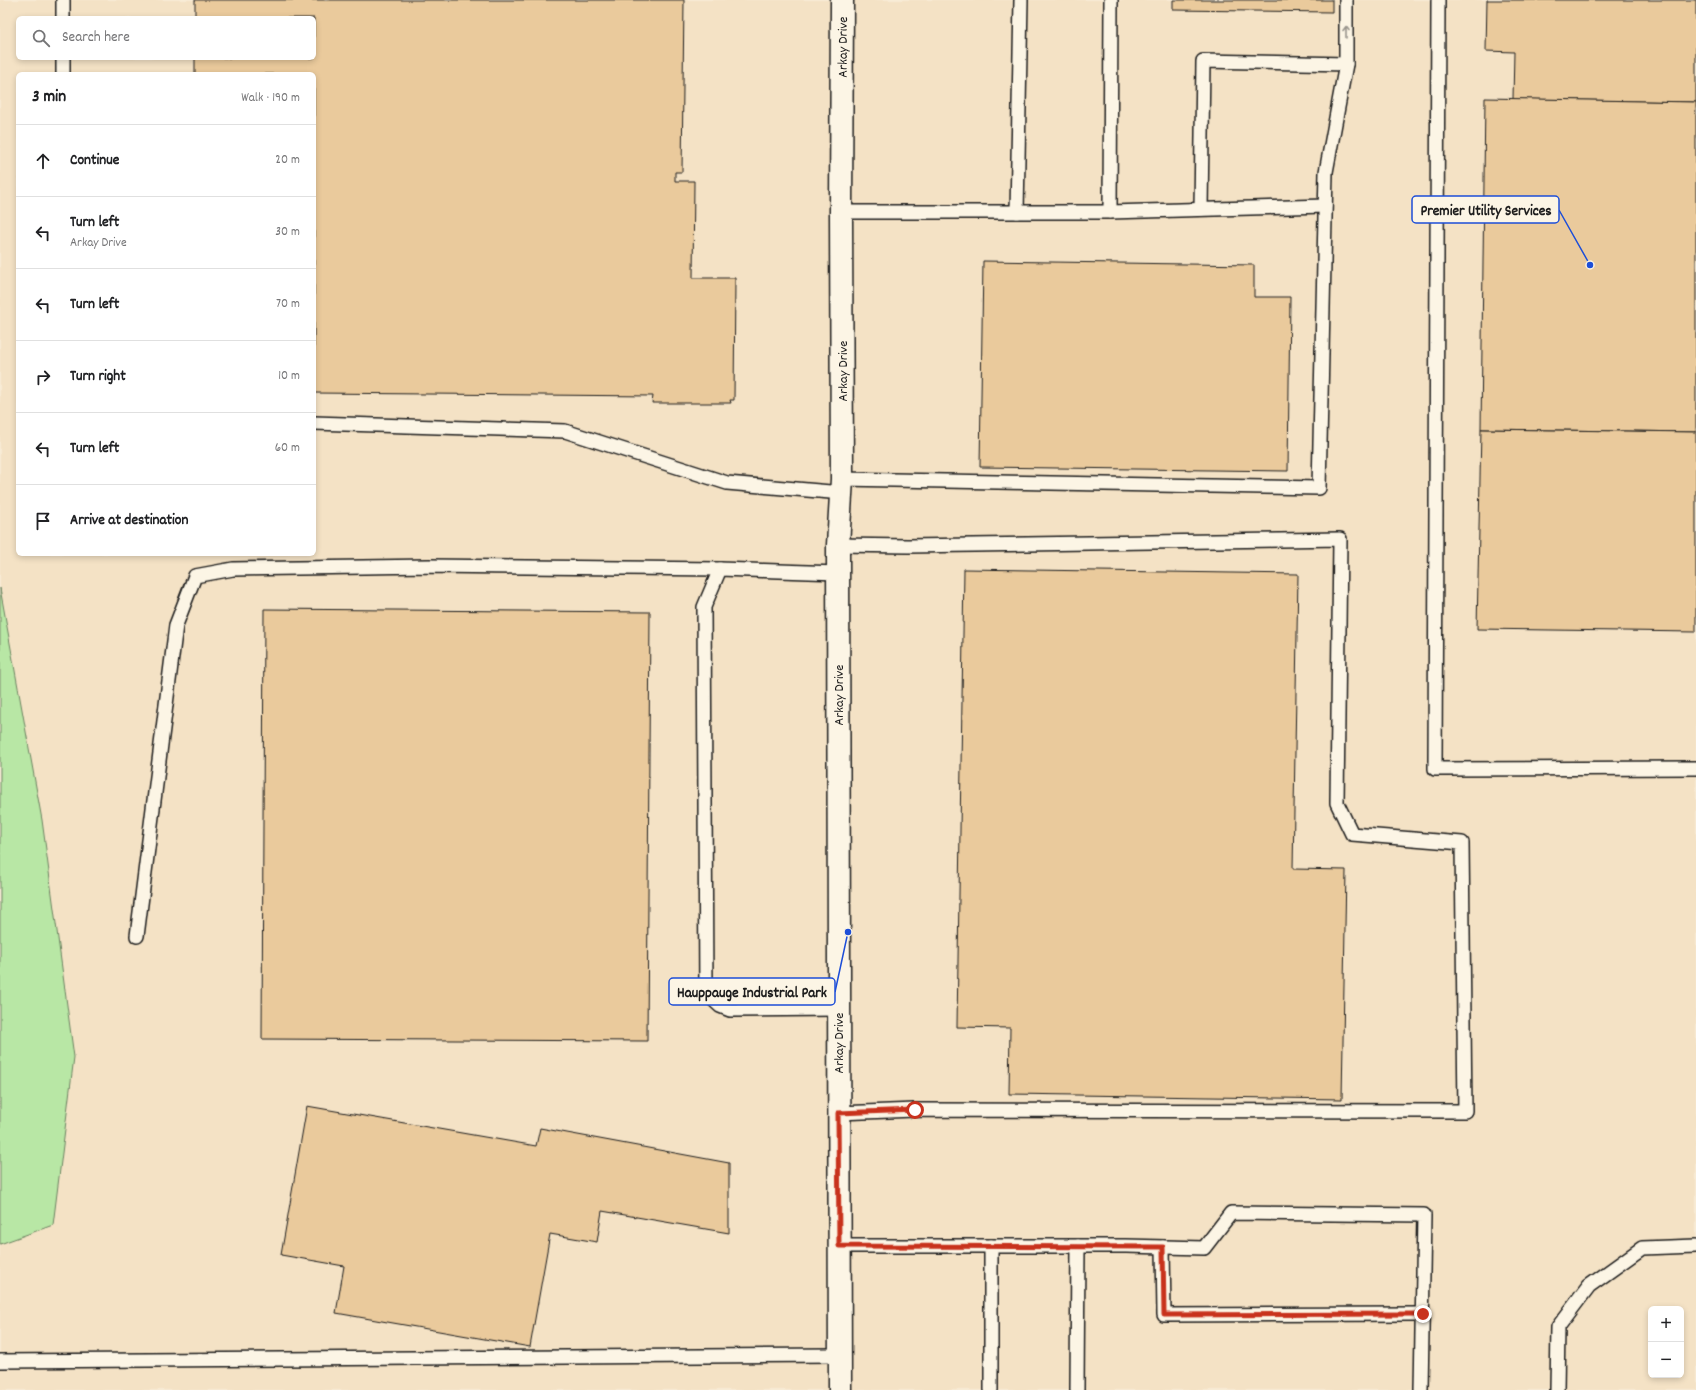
<!DOCTYPE html>
<meta charset="utf-8">
<style>
:root{--surface:#fff;--page:#f6f6f6;--text:#202124;--muted:#757577;--line:#e0e0e0}
body{margin:0;font-family:Dekko,sans-serif;background:var(--page);color:var(--text)}
.controls{position:absolute;right:12px;bottom:12px;display:grid;overflow:hidden;border-radius:6px;box-shadow:0 2px 6px #0003}
.controls button{width:36px;height:36px;display:grid;place-items:center;padding:0;border:0;border-bottom:1px solid var(--line);background:var(--surface);color:var(--text);font:20px sans-serif}
.stop{position:absolute;width:12px;height:12px;margin:-9px;border:3px solid #c8321e;border-radius:50%;background:#fff}
.stop.end{background:#c8321e;border-color:#fff;box-shadow:0 1px 4px #0008}
.list{margin:0;padding:0;list-style:none}
h2{display:flex;justify-content:space-between;align-items:center;height:52px;margin:0;padding:0 16px;font-size:17px}
h2 small{font-size:13px;font-weight:400;color:var(--muted)}
.list li{display:grid;grid-template-columns:26px 1fr auto;gap:12px;align-items:center;box-sizing:border-box;height:72px;padding:0 16px;border-top:1px solid var(--line)}
.list b{display:block;font-size:15px;white-space:nowrap}
.list p{margin:0;font-size:13px;white-space:nowrap;color:var(--muted)}
.list em{font-size:13px;font-style:normal;color:var(--muted)}
.icon{flex:none;width:22px;height:22px;fill:none;stroke:currentColor;stroke-width:2;stroke-linecap:round;stroke-linejoin:round}
.map{position:relative;flex:none;width:1696px;height:1390px;overflow:hidden}
.search{position:absolute;background:var(--surface);box-shadow:0 2px 6px #0003;left:16px;top:16px;width:300px;height:44px;display:flex;align-items:center;gap:10px;box-sizing:border-box;padding:0 14px;border-radius:6px;color:var(--muted);font-size:15px}
.panel{position:absolute;background:var(--surface);box-shadow:0 2px 6px #0003;left:16px;top:72px;width:300px;height:484px;border-radius:6px}
.map>svg:first-child{display:block}
.built{fill:#f4e2c5;fill-rule:evenodd}
.green{fill:#b8e7a5;stroke:#6a8260}
.building{fill:#eaca9c;stroke:#1c1c1c}
.lines{fill:none;stroke-linecap:round;stroke-linejoin:round}
.lane-casing{stroke:#1c1c1c;stroke-width:16}
.secondary-casing{stroke:#1c1c1c;stroke-width:25}
.lane{stroke:#fcf5e5;stroke-width:13}
.secondary{stroke:#fcf5e5;stroke-width:22}
.oneway{stroke:#97938b}
.route{stroke:#c8321e;stroke-width:5}
.labels{text-anchor:middle;stroke-width:3.5;stroke-linejoin:round;paint-order:stroke}
.street-label{font-size:14px;fill:#1c1c1c;stroke:#fcf5e5}
.leader{fill:none;stroke:#1d4ed8;stroke-width:1.5}
.callout-dot{fill:#1d4ed8;stroke:#fcf5e5;stroke-width:1.5}
.callout{fill:#fcf5e5;stroke:#1d4ed8;stroke-width:1.5}
.callout-label{font-size:15px;text-anchor:middle;font-weight:bold;fill:#1c1c1c}
</style>
<div class="map">
<svg width="1696" height="1390" viewBox="0 0 1696 1390">
<rect width="100%" height="100%" fill="#f8ecd6"/>
<filter id="ink" filterUnits="userSpaceOnUse"><feTurbulence type="fractalNoise" baseFrequency=".025" numOctaves="2"/><feDisplacementMap in="SourceGraphic" scale="8" xChannelSelector="R" yChannelSelector="G"/><feConvolveMatrix kernelMatrix="1 2 1 2 8 2 1 2 1" color-interpolation-filters="sRGB"/></filter>
<g filter="url(#ink)">
<path class="built" d="M0,0H1696V1390H0ZM18,18H314V58H18ZM18,74H314V554H18ZM1651,1309H1681V1375H1651Z"/>
<polygon class="green" points="0,588 42,820 74,1057 53,1225 0,1244"/>
<g class="building">
<polygon points="195,0 684,0 682,172 675,172 675,181 694,181 693,278 735,278 734,400 730,400 731,403 652,403 653,396 314,393 314,74 195,74 195,58 314,58 314,18 195,18"/>
<polygon points="1173,0 1332,0 1332,12 1173,10"/>
<polygon points="1487,0 1696,0 1696,102 1513,99 1514,52 1486,51"/>
<polygon points="1485,98 1696,102 1696,432 1481,429"/>
<polygon points="983,261 1254,265 1254,297 1290,297 1288,471 980,467"/>
<polygon points="1481,429 1696,432 1696,632 1477,629"/>
<polygon points="964,569 1298,574 1293,869 1346,870 1342,1099 1009,1094 1010,1028 957,1027"/>
<polygon points="264,609 650,612 647,1041 262,1039"/>
<polygon points="307,1106 536,1146 540,1128 729,1163 729,1233 602,1211 597,1242 550,1234 530,1347 336,1313 344,1266 281,1255"/>
</g>
<g class="lines">
<defs>
<g id="lane">
<polyline points="63,0 63,18"/>
<polyline points="1438,0 1435,769 1696,768"/>
<polyline points="63,58 63,74"/>
<polyline points="1201,209 1203,61 1346,64"/>
<polyline points="841,212 1110,212 1325,206"/>
<polyline points="1017,212 1021,0"/>
<polyline points="1110,212 1111,0"/>
<polyline points="314,423 565,431 727,483 842,493"/>
<polyline points="842,479 1319,488 1326,172 1346,64 1346,0"/>
<polyline points="838,545 908,546 1340,539 1337,803 1352,834 1462,843 1465,1111 915,1110 838,1113"/>
<polyline points="720,569 704,607 706,993 720,1006 730,1010 838,1009"/>
<polyline points="137,936 176,625 195,576 233,569 429,566 720,569 838,573"/>
<polyline points="839,1246 1126,1246 1204,1248 1231,1213 1424,1215 1421,1390"/>
<polyline points="1163,1247 1164,1315 1423,1314"/>
<polyline points="0,1361 840,1355"/>
<polyline points="991,1390 991,1246"/>
<polyline points="1077,1390 1078,1246"/>
<polyline points="1557,1390 1558,1327 1589,1286 1642,1248 1696,1246"/>
</g>
<g id="secondary">
<path id="s1" d="M840,1390L838,545L842,479L841,212L842,0"/>
</g>
</defs>
<use href="#lane" class="lane-casing"/>
<use href="#secondary" class="secondary-casing"/>
<use href="#lane" class="lane"/>
<use href="#secondary" class="secondary"/>
</g>
<defs><path id="oneway-shaft" d="M-6 0H5M1.5-3L5.5 0L1.5 3" fill="none" stroke-width="1.6" stroke-linecap="round" stroke-linejoin="round"/></defs>
<use class="oneway" href="#oneway-shaft" transform="translate(1346 32) rotate(-90)"/>
</g>
<g class="lines" filter="url(#ink)">
<polyline class="route" points="915,1110 838,1113 839,1246 1163,1247 1164,1315 1423,1314"/>
</g>
<g class="labels">
<g class="street-label">
<text dy="5" stroke="none"><textPath href="#s1" startOffset="1343">Arkay Drive</textPath></text>
<text transform="translate(842 371) rotate(-90)" y="5">Arkay Drive</text>
<text transform="translate(838 695) rotate(-90)" y="5">Arkay Drive</text>
<text transform="translate(838 1043) rotate(-90)" y="5">Arkay Drive</text>
</g>
</g>
<path class="leader" d="M1590 265L1559 210M848 932L835 992"/>
<g class="callout-dot">
<circle cx="1590" cy="265" r="4"/>
<circle cx="848" cy="932" r="4"/>
</g>
<g class="callout">
<rect x="1412" y="196" width="147" height="27" rx="4"/>
<rect x="669" y="978" width="166" height="27" rx="4"/>
</g>
<g class="callout-label">
<text x="1486" y="215">Premier Utility Services</text>
<text x="752" y="997">Hauppauge Industrial Park</text>
</g>
</svg>
<div class="controls">
<button>+</button>
<button>−</button>
</div>
<div class="stop" style="left:915px;top:1110px"></div>
<div class="stop end" style="left:1423px;top:1314px"></div>
<div class="search"><svg class="icon" aria-label="search" viewBox="0 0 24 24"><circle cx="10" cy="10" r="6"/><path d="M15 15l6 6"/></svg>Search here</div>
<section class="panel">
<h2>3 min<small>Walk · 190 m</small></h2>
<ul class="list">
<li><svg class="icon" aria-label="ahead" viewBox="0 0 24 24"><path d="M12 20V5M6 11l6-6 6 6"/></svg><div><b>Continue</b></div><em>20 m</em></li>
<li><svg class="icon" aria-label="left" viewBox="0 0 24 24"><path d="M17 20v-9H6M10 6l-5 5 5 5"/></svg><div><b>Turn left</b><p>Arkay Drive</p></div><em>30 m</em></li>
<li><svg class="icon" aria-label="left" viewBox="0 0 24 24"><path d="M17 20v-9H6M10 6l-5 5 5 5"/></svg><div><b>Turn left</b></div><em>70 m</em></li>
<li><svg class="icon" aria-label="right" viewBox="0 0 24 24"><path d="M7 20v-9h11M14 6l5 5-5 5"/></svg><div><b>Turn right</b></div><em>10 m</em></li>
<li><svg class="icon" aria-label="left" viewBox="0 0 24 24"><path d="M17 20v-9H6M10 6l-5 5 5 5"/></svg><div><b>Turn left</b></div><em>60 m</em></li>
<li><svg class="icon" aria-label="arrive" viewBox="0 0 24 24"><path d="M6 21V4h12l-3 4 3 4H6"/></svg><div><b>Arrive at destination</b></div></li>
</ul>
</section>
</div>
